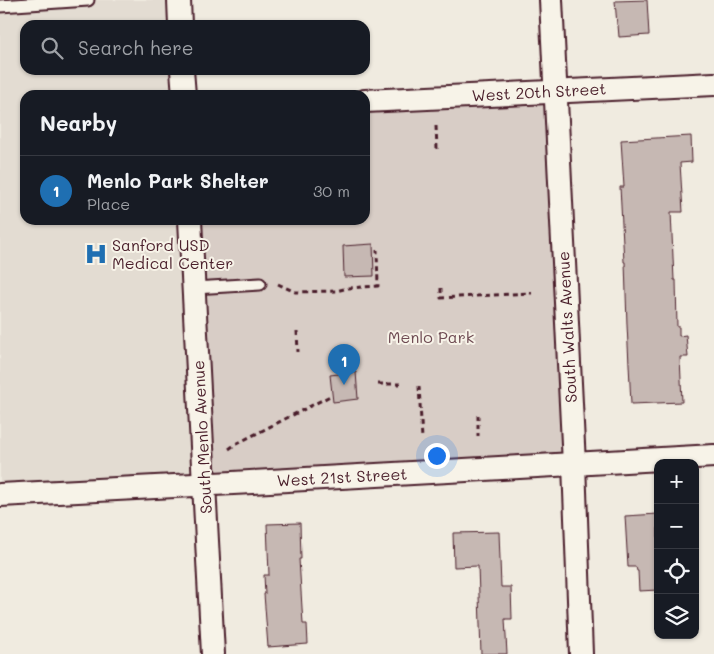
<!DOCTYPE html>
<meta charset="utf-8">
<style>
:root{--surface:#171b24;--page:#242831;--text:#f1f3f6;--muted:#9ea1a6;--line:#363941;--accent:#1f6fb2}
body{margin:0;font-family:Mali,sans-serif;background:var(--page);color:var(--text)}
.controls{position:absolute;right:15px;bottom:15px;display:grid;overflow:hidden;border-radius:10px;box-shadow:0 1px 4px #0004}
.controls button{width:45px;height:45px;display:grid;place-items:center;padding:0;border:0;border-bottom:1px solid var(--line);background:var(--surface);color:var(--text);font:25px sans-serif}
.you{position:absolute;left:436px;top:455px;width:18px;height:18px;margin:-12px;border:4px solid #fff;border-radius:50%;background:#1a73e8;box-shadow:0 0 0 8px #1a73e833}
.badge{display:grid;place-items:center;width:32px;height:32px;border-radius:50%;background:var(--accent);color:#fff;font-size:16px;font-weight:700}
.pin{position:absolute;translate:-50% -41px;filter:drop-shadow(0 1px 2px #0008)}
.pin::after{content:'';position:absolute;top:26px;width:18px;height:15px;background:inherit;clip-path:polygon(0 0,100% 0,50% 100%)}
.list{margin:0;padding:0;list-style:none}
h2{display:flex;justify-content:space-between;align-items:center;height:65px;margin:0;padding:0 20px;font-size:21px}
h2 small{font-size:16px;font-weight:400;color:var(--muted)}
.list li{display:grid;grid-template-columns:32px 1fr auto;gap:15px;align-items:center;box-sizing:border-box;height:70px;padding:0 20px;border-top:1px solid var(--line)}
.list b{display:block;font-size:19px;white-space:nowrap}
.list p{margin:0;font-size:16px;white-space:nowrap;color:var(--muted)}
.list em{font-size:16px;font-style:normal;color:var(--muted)}
.icon{flex:none;width:28px;height:28px;fill:none;stroke:currentColor;stroke-width:2;stroke-linecap:round;stroke-linejoin:round}
.map{position:relative;flex:none;width:714px;height:654px;overflow:hidden}
.search{position:absolute;background:var(--surface);box-shadow:0 1px 4px #0004;left:20px;top:20px;width:350px;height:55px;display:flex;align-items:center;gap:12px;box-sizing:border-box;padding:0 18px;border-radius:15px;color:var(--muted);font-size:19px}
.panel{position:absolute;background:var(--surface);box-shadow:0 1px 4px #0004;left:20px;top:90px;width:350px;height:135px;border-radius:15px}
.map>svg:first-child{display:block}
.built{fill:#e3dcd2}
.green{fill:#d8cdc6;stroke:#917678}
.building{fill:#c6b8b3;stroke:#4a1f2b}
.lines{fill:none;stroke-linecap:round;stroke-linejoin:round}
.lane-casing{stroke:#4a1f2b;stroke-width:15}
.street-casing{stroke:#4a1f2b;stroke-width:26}
.path{stroke:#4a1f2b;stroke-width:3;stroke-dasharray:5 4;stroke-linecap:butt}
.lane{stroke:#f7f3e8;stroke-width:11}
.street{stroke:#f7f3e8;stroke-width:22}
.labels{text-anchor:middle;stroke-width:4;stroke-linejoin:round;paint-order:stroke}
.street-label{font-size:16px;fill:#4a1f2b;stroke:#f7f3e8}
.poi-label{font-size:16px;fill:#4a1f2b;stroke:#f7f3e8;text-anchor:start}
.park-label{font-size:16px;fill:#6e4a52;stroke:#f7f3e8}
</style>
<div class="map">
<svg width="714" height="654" viewBox="0 0 714 654">
<rect width="100%" height="100%" fill="#f0ebe0"/>
<filter id="ink" filterUnits="userSpaceOnUse"><feTurbulence type="fractalNoise" baseFrequency=".02" numOctaves="2"/><feDisplacementMap in="SourceGraphic" scale="10" xChannelSelector="R" yChannelSelector="G"/><feConvolveMatrix kernelMatrix="1 2 1 2 8 2 1 2 1" color-interpolation-filters="sRGB"/></filter>
<g filter="url(#ink)">
<polygon class="built" points="0,0 179,0 180,25 25,25 25,70 182,70 184,95 25,95 25,220 190,220 204,485 0,495"/>
<polygon class="green" points="555,91 574,464 204,485 190,220 365,220 365,101"/>
<g class="building">
<polygon points="647,0 649,35 619,37 618,25 617,25 615,1"/>
<polygon points="691,136 692,162 680,163 683,212 671,212 674,280 676,280 677,327 679,327 679,336 686,335 688,357 680,357 682,402 631,404 627,325 625,262 624,262 620,187 624,187 621,140"/>
<polygon points="373,244 374,276 344,277 343,246"/>
<polygon points="356,372 358,399 333,402 330,375"/>
<polygon points="658,514 658,590 639,591 638,571 637,571 636,567 628,567 625,516"/>
<polygon points="300,523 301,559 299,559 303,624 307,624 308,644 268,647 264,594 265,594 264,575 269,575 267,524"/>
<polygon points="499,532 501,587 511,587 512,619 505,619 507,654 481,654 478,566 454,567 453,533"/>
</g>
<g class="lines">
<defs>
<g id="lane">
<polyline points="0,6 88,0"/>
<polyline points="194,288 260,284"/>
</g>
<g id="street">
<polyline points="179,0 180,25"/>
<polyline points="551,0 574,464 581,654"/>
<polyline points="182,70 184,95"/>
<polyline points="365,101 714,84"/>
<polyline points="190,220 213,654"/>
<polyline points="0,495 233,483 714,456"/>
</g>
</defs>
<use href="#lane" class="lane-casing"/>
<use href="#street" class="street-casing"/>
<g class="path">
<polyline points="436,126 437,149"/>
<polyline points="278,284 295,292 336,291 348,288 378,286 377,250"/>
<polyline points="441,288 441,298 532,293"/>
<polyline points="297,331 298,352"/>
<polyline points="378,384 400,384"/>
<polyline points="419,386 422,439"/>
<polyline points="478,415 478,436"/>
<polyline points="229,449 236,444 332,395"/>
</g>
<use href="#lane" class="lane"/>
<use href="#street" class="street"/>
</g>
</g>
<defs>
<symbol id="hospital-bare" viewBox="-9 -9 18 18"><path d="M-5-5h3v3.5h4V-5h3V5h-3V1.5h-4V5h-3Z" fill="#1f6fb2" stroke="#f7f3e8" stroke-width="2.5" paint-order="stroke"/></symbol>
</defs>
<g fill-rule="evenodd">
<use href="#hospital-bare" x="80" y="238" width="32" height="32"/>
</g>
<g class="labels">
<g class="street-label">
<text transform="translate(539 92) rotate(-3)" y="6">West 20th Street</text>
<text transform="translate(567 327) rotate(-93)" y="6">South Walts Avenue</text>
<text transform="translate(202 437) rotate(-93)" y="6">South Menlo Avenue</text>
<text transform="translate(342 477) rotate(-3)" y="6">West 21st Street</text>
</g>
<g class="poi-label">
<text x="112" y="251">Sanford USD<tspan x="112" dy="18">Medical Center</tspan></text>
</g>
<g class="park-label">
<text x="431" y="343">Menlo Park</text>
</g>
</g>
</svg>
<div class="controls">
<button>+</button>
<button>−</button>
<button><svg class="icon" aria-label="locate" viewBox="0 0 24 24"><circle cx="12" cy="12" r="6"/><path d="M12 2v4M12 18v4M2 12h4M18 12h4"/></svg></button>
<button><svg class="icon" aria-label="layers" viewBox="0 0 24 24"><path d="M12 4l9 5-9 5-9-5zM3 14l9 5 9-5"/></svg></button>
</div>
<div class="you"></div>
<div class="pin badge" style="left:344px;top:385px">1</div>
<div class="search"><svg class="icon" aria-label="search" viewBox="0 0 24 24"><circle cx="10" cy="10" r="6"/><path d="M15 15l6 6"/></svg>Search here</div>
<section class="panel">
<h2>Nearby<small></small></h2>
<ul class="list">
<li><span class="badge">1</span><div><b>Menlo Park Shelter</b><p>Place</p></div><em>30 m</em></li>
</ul>
</section>
</div>
